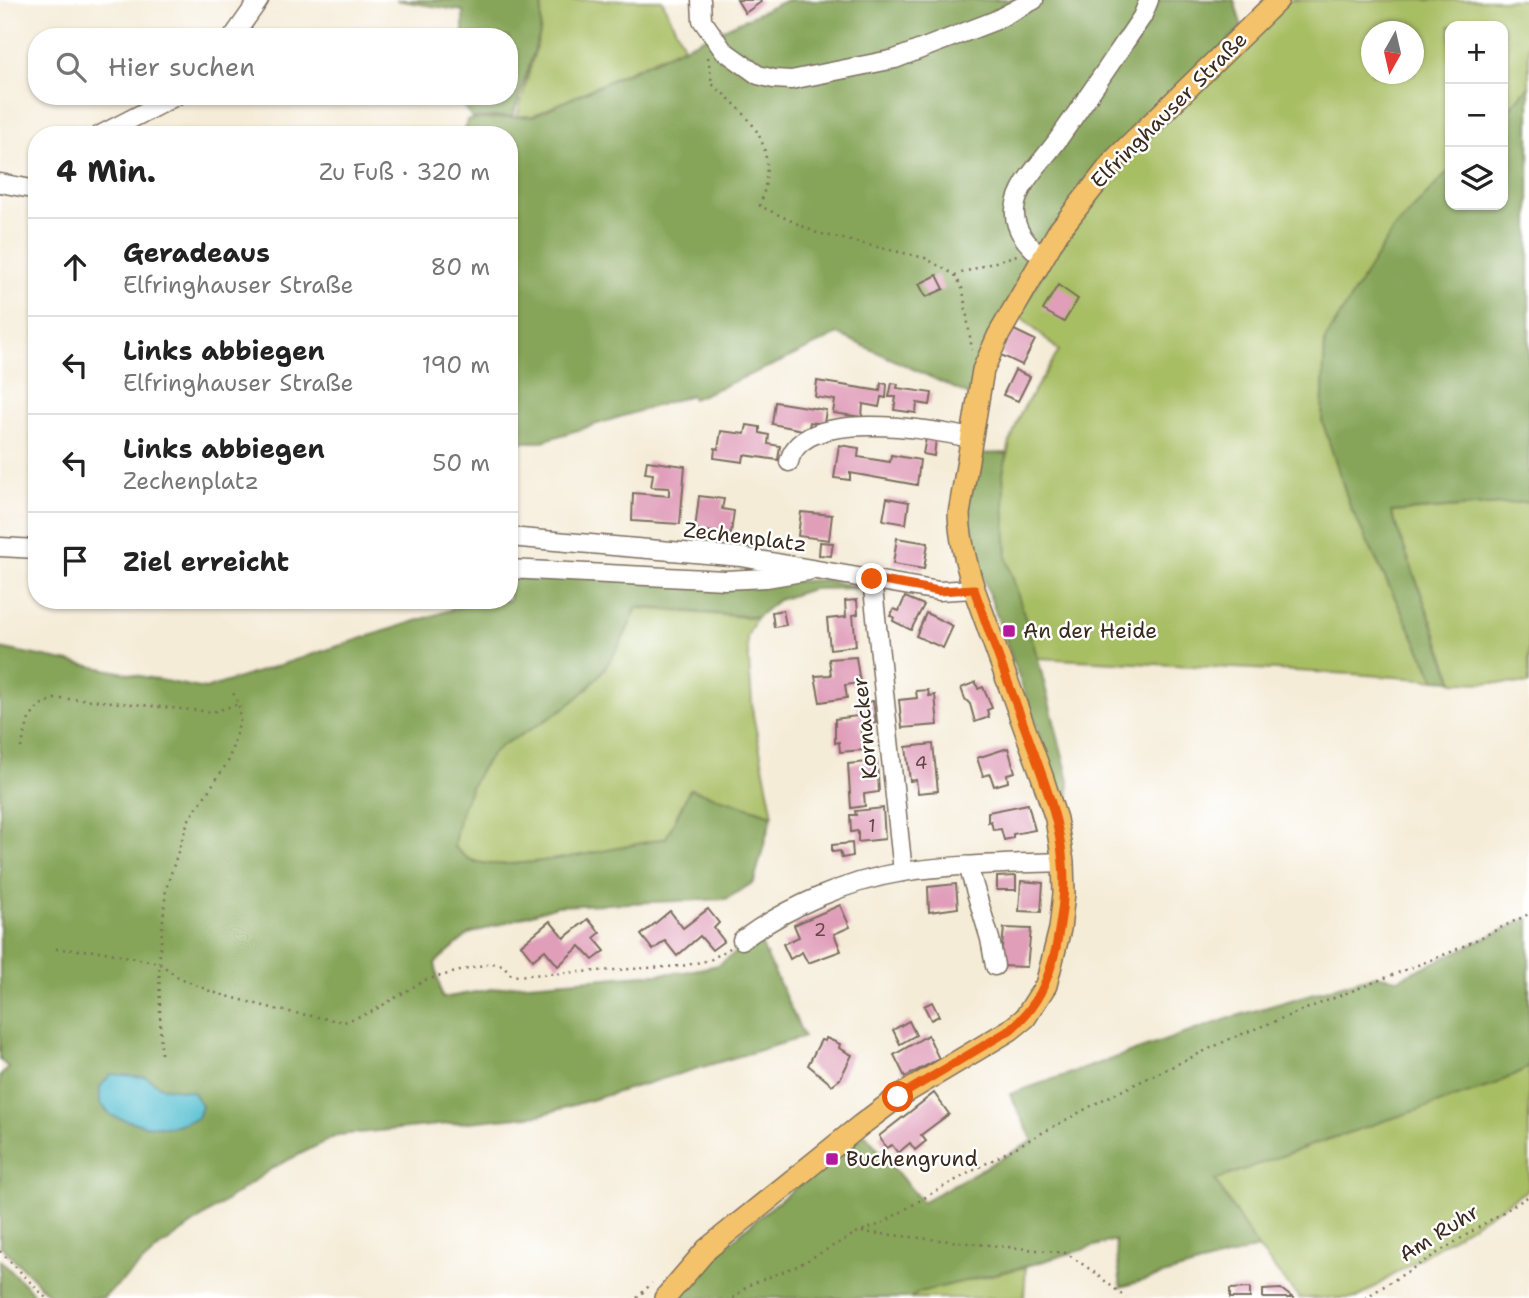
<!DOCTYPE html>
<html lang="de">
<meta charset="utf-8">
<style>
:root{--surface:#fff;--page:#f6f6f6;--text:#222;--muted:#767676;--line:#e0e0e0}
body{margin:0;font-family:"Shantell Sans",sans-serif;background:var(--page);color:var(--text)}
.controls{position:absolute;right:21px;top:21px;display:grid;overflow:hidden;border-radius:14px;box-shadow:0 2px 5px #0004}
.controls button{width:63px;height:63px;display:grid;place-items:center;padding:0;border:0;border-bottom:2px solid var(--line);background:var(--surface);color:var(--text);font:35px sans-serif}
.compass{position:absolute;left:1361px;top:21px;width:63px;height:63px;border-radius:50%;background:var(--surface);box-shadow:0 2px 5px #0004;rotate:188deg}
.stop{position:absolute;width:21px;height:21px;margin:-16px;border:5px solid #ea580c;border-radius:50%;background:#fff}
.stop.end{background:#ea580c;border-color:#fff;box-shadow:0 2px 7px #0008}
.list{margin:0;padding:0;list-style:none}
h2{display:flex;justify-content:space-between;align-items:center;height:91px;margin:0;padding:0 28px;font-size:30px}
h2 small{font-size:23px;font-weight:400;color:var(--muted)}
.list li{display:grid;grid-template-columns:46px 1fr auto;gap:21px;align-items:center;box-sizing:border-box;height:98px;padding:0 28px;border-top:2px solid var(--line)}
.list b{display:block;font-size:26px;white-space:nowrap}
.list p{margin:0;font-size:23px;white-space:nowrap;color:var(--muted)}
.list em{font-size:23px;font-style:normal;color:var(--muted)}
.icon{flex:none;width:38px;height:38px;fill:none;stroke:currentColor;stroke-width:2;stroke-linecap:round;stroke-linejoin:round}
.map{position:relative;flex:none;width:1529px;height:1298px;overflow:hidden}
.search{position:absolute;background:var(--surface);box-shadow:0 2px 5px #0004;left:28px;top:28px;width:490px;height:77px;display:flex;align-items:center;gap:18px;box-sizing:border-box;padding:0 24px;border-radius:28px;color:var(--muted);font-size:26px}
.panel{position:absolute;background:var(--surface);box-shadow:0 2px 5px #0004;left:28px;top:126px;width:490px;height:483px;border-radius:28px}
.map>svg:first-child{display:block}
.green{fill:#a8be63;stroke:#727440;stroke-width:2;fill-rule:evenodd}
.forest{fill:#86a559;stroke:#60683c;stroke-width:2;fill-rule:evenodd}
.water{fill:#56c0d2;stroke:#487578;stroke-width:2}
.building{fill:#e09eb9}
.lines{fill:none;stroke-linecap:round;stroke-linejoin:round}
.minor-casing{stroke:#7c6e5f;stroke-width:21}
.major-casing{stroke:#7c6e5f;stroke-width:24}
.path{stroke:#7c6e5f;stroke-width:2.5;stroke-dasharray:2 5;stroke-linecap:butt}
.minor{stroke:#fff;stroke-width:18}
.major{stroke:#f3c26a;stroke-width:21}
.route{stroke:#ea580c;stroke-width:9}
.poi-dot{fill:#b5179e;stroke:#fff;stroke-width:2.5}
.labels{text-anchor:middle;stroke-width:5;stroke-linejoin:round;paint-order:stroke}
.number-label{font-size:18px;fill:#644745}
.street-label{font-size:21px;fill:#3b2a1e;stroke:#fff}
.poi-label{font-size:21px;fill:#3b2a1e;stroke:#fff;text-anchor:start}
</style>
<div class="map">
<svg width="1529" height="1298" viewBox="0 0 1529 1298">
<rect width="100%" height="100%" fill="#fff"/>
<filter id="ink" filterUnits="userSpaceOnUse"><feTurbulence type="fractalNoise" baseFrequency=".0143" numOctaves="2"/><feDisplacementMap in="SourceGraphic" scale="14" xChannelSelector="R" yChannelSelector="G"/><feConvolveMatrix kernelMatrix="1 2 1 2 8 2 1 2 1" color-interpolation-filters="sRGB"/></filter>
<filter id="wash" filterUnits="userSpaceOnUse"><feTurbulence type="fractalNoise" baseFrequency=".00686" numOctaves="4" result="noise"/><feDisplacementMap in="SourceGraphic" scale="28" xChannelSelector="R" yChannelSelector="G"/><feGaussianBlur stdDeviation="1.57" result="paint"/><feColorMatrix in="noise" values="0 0 0 0 0 0 0 0 0 0 0 0 0 0 0 0 0 1.4 0 .05"/><feComposite in="paint" operator="in"/></filter>
<g filter="url(#wash)">
<rect width="100%" height="100%" fill="#f5ecd8"/>
<g class="green">
<polygon points="542,0 662,0 684,46 533,116 517,116 540,33"/>
<path d="M1288,0H1529V87L1503,115V26H1450V170L1393,231L1325,340L1322,420L1350,506L1435,680L1352,674L1037,658L1007,559L1003,473L1010,442L1021,412L1059,351L1019,315L1054,255L1131,156ZM1372,32H1414V74H1372Z"/>
<polygon points="1529,502 1529,684 1454,682 1391,512"/>
<path d="M637,608L756,618L747,637L753,715L773,815L691,789L666,838C628,846 504,875 471,860C465,858 459,851 454,847C456,814 473,774 496,750C503,743 515,738 524,733C543,722 561,711 578,697C606,673 624,641 637,608Z"/>
<polygon points="1529,1067 1529,1189 1357,1298 1299,1298 1257,1247 1215,1180 1320,1142 1494,1084"/>
<polygon points="1026,1267 1024,1298 910,1298 921,1291"/>
</g>
<g class="forest">
<polygon points="396,0 542,0 540,33 513,116 472,118 463,106 463,96 509,96 509,37 463,37 463,11"/>
<polygon points="787,0 1234,0 1242,27 1110,156 971,396 838,334 782,361 693,399 691,395 539,442 509,442 509,135 464,135 467,120 533,116"/>
<polygon points="1529,87 1529,502 1391,512 1453,681 1435,680 1350,506 1322,420 1325,340 1392,231 1450,170 1450,205 1503,205 1503,115"/>
<polygon points="1007,453 1003,473 1007,560 1038,659 1069,780 1069,839 1038,731 977,560 967,506 973,454"/>
<path d="M509,575L781,582L823,580L863,588L812,589L778,600L757,617L637,607C623,641 606,673 578,697C562,711 543,722 524,733C516,738 503,743 496,750C473,774 457,814 454,847C459,851 465,858 471,860C504,875 627,846 666,838L690,789L772,815L754,882L726,899L557,906L469,934L435,963L442,998L515,985L684,972L718,965L758,937L804,1037L540,1115L338,1135L274,1167L159,1248L103,1298H52L0,1245V1076L9,1068L0,1060V648L205,689L481,600H509ZM146,1077L161,1087L192,1092L202,1106L198,1118L170,1127Z"/>
<path d="M1529,918V1067L1494,1085L1320,1142L1215,1180L1258,1248L1121,1287L1115,1240L1027,1266L920,1292L910,1298H678C729,1233 801,1185 865,1134L922,1202L1033,1141L1010,1094L1233,1017L1376,975L1398,979Z"/>
<polygon points="0,1260 38,1298 2,1298 0,1296"/>
</g>
<polygon class="water" points="111,1074 146,1077 161,1087 192,1092 202,1106 198,1118 170,1127 143,1125 112,1116 100,1103 100,1087"/>
<g id="blocks">
<g class="building">
<polygon points="737,0 760,0 761,2 745,13"/>
<polygon points="937,275 944,289 926,297 919,284"/>
<polygon points="1058,285 1078,299 1064,322 1043,310"/>
<polygon points="1012,329 1035,340 1022,365 1001,355"/>
<polygon points="1015,370 1030,377 1018,401 1003,395"/>
<polygon points="817,381 880,391 881,383 887,384 886,398 881,397 879,407 863,404 862,417 833,413 835,400 815,397"/>
<polygon points="892,383 898,384 897,388 932,393 930,405 917,403 916,413 894,410 896,397 889,397"/>
<polygon points="775,402 826,410 824,424 810,422 808,431 772,424"/>
<polygon points="747,425 760,427 760,433 769,435 768,444 780,446 778,460 744,455 743,462 714,458 715,448 718,449 721,431 745,434"/>
<polygon points="926,438 936,439 934,456 923,454"/>
<polygon points="839,445 859,448 858,457 890,462 891,455 920,460 917,485 850,473 850,480 834,478"/>
<polygon points="647,461 685,466 680,524 632,521 633,493 669,496 669,488 651,487 653,474 645,473"/>
<polygon points="699,496 724,499 722,509 734,511 731,534 695,530"/>
<polygon points="887,498 909,502 906,524 883,520"/>
<polygon points="801,512 832,515 829,540 798,536"/>
<polygon points="897,538 928,543 924,569 893,564"/>
<polygon points="820,542 833,543 831,556 819,555"/>
<polygon points="905,597 924,605 911,630 893,621 894,617 890,616 894,609 899,611"/>
<polygon points="857,600 858,614 853,615 856,646 830,649 827,619 846,617 845,601"/>
<polygon points="783,610 786,625 774,627 772,612"/>
<polygon points="926,613 953,626 943,648 916,636"/>
<polygon points="856,657 860,683 845,685 847,698 820,702 815,676 831,675 829,659"/>
<polygon points="976,682 978,689 983,687 992,708 987,710 989,717 975,722 970,704 965,699 961,688"/>
<polygon points="928,690 929,696 935,695 938,725 902,728 899,700 917,698 916,691"/>
<polygon points="873,701 876,723 860,725 863,750 840,752 839,742 835,743 835,719 858,716 856,702"/>
<polygon points="933,744 938,791 918,793 916,780 910,781 906,747"/>
<polygon points="1008,748 1015,772 1007,774 1008,782 994,786 990,774 983,776 977,758"/>
<polygon points="877,761 879,792 864,794 865,806 851,808 848,764"/>
<polygon points="1028,804 1035,830 1013,834 1013,838 1004,840 1001,829 993,830 991,821 988,822 988,812"/>
<polygon points="883,808 885,839 858,842 858,831 851,832 850,815 856,815 855,811"/>
<polygon points="852,843 853,856 842,858 840,851 832,852 832,845"/>
<polygon points="1016,876 1016,890 997,890 997,877"/>
<polygon points="1021,881 1043,883 1041,912 1019,911"/>
<polygon points="956,884 958,908 929,912 928,887"/>
<polygon points="840,905 850,927 834,934 841,951 808,963 802,952 790,959 783,944 799,937 794,925"/>
<polygon points="708,909 719,923 714,928 724,941 712,950 700,936 677,956 665,941 653,950 641,935 670,911 683,928"/>
<polygon points="588,919 600,933 594,938 605,951 593,960 580,946 558,966 545,950 533,960 521,945 550,921 564,938"/>
<polygon points="1004,928 1031,929 1027,967 1000,966"/>
<polygon points="932,1002 939,1016 931,1020 924,1006"/>
<polygon points="909,1021 916,1035 900,1044 893,1030"/>
<polygon points="928,1035 939,1059 905,1077 894,1055"/>
<polygon points="826,1038 840,1044 839,1048 852,1055 840,1079 832,1085 808,1065 821,1040 825,1041"/>
<polygon points="934,1093 949,1114 921,1135 926,1141 915,1150 910,1143 898,1153 892,1145 886,1148 879,1136"/>
<polygon points="1250,1288 1250,1298 1230,1298 1230,1289"/>
<polygon points="1281,1289 1293,1298 1263,1298 1263,1290"/>
</g>
</g>
</g>
<g filter="url(#ink)">
<use href="#blocks" fill-opacity="0" stroke="#7c6e5f" stroke-width="2"/>
<g class="lines">
<defs>
<g id="minor">
<polyline points="701,0 702,20 723,50 758,75 774,79 791,80 895,59 994,21 1034,0"/>
<polyline points="233,37 259,0"/>
<polyline points="100,135 176,96"/>
<polyline points="0,183 37,190"/>
<path d="M1043,258C1028,245 1013,230 1015,209C1018,183 1043,161 1057,141C1086,100 1114,58 1142,17L1149,0"/>
<path d="M789,462C801,407 931,429 970,438"/>
<polyline points="509,537 741,557 939,591 974,589"/>
<polyline points="0,547 37,549"/>
<polyline points="509,569 725,580 766,578 808,571"/>
<polyline points="872,579 903,872"/>
<polyline points="968,866 990,939 995,966"/>
<path d="M742,940C788,907 846,881 903,872C956,864 1010,864 1063,862"/>
</g>
<path id="major" d="M665,1298L707,1249L861,1125L898,1097L1010,1030L1025,1018L1046,985L1060,929L1064,893L1063,862L1056,819L1042,776L974,589C966,564 960,540 959,514L983,370L998,336L1058,232L1116,158L1278,0"/>
</defs>
<use href="#minor" class="minor-casing"/>
<use href="#major" class="major-casing"/>
<g class="path">
<path d="M708,57L712,84C756,121 779,147 760,206L817,233L925,258L955,275L1017,255"/>
<polyline points="955,275 963,290 972,350"/>
<polyline points="21,748 29,719 40,705 54,699 81,699 212,712 239,704"/>
<polyline points="56,949 100,951 159,963 178,977 212,992 279,1010 344,1022 371,1012 425,980 491,963 503,965 512,976 682,966 710,960 730,948"/>
<polyline points="161,1054 159,963 166,889 188,821 228,762 240,721 239,704 233,693"/>
<polyline points="862,1232 1066,1253 1094,1272 1126,1298"/>
<polyline points="0,1251 46,1298"/>
<polyline points="637,1298 652,1283"/>
<polyline points="733,1298 749,1285 797,1266 858,1232 881,1224 934,1192 1104,1099 1232,1038 1451,952 1529,914"/>
<polyline points="1365,1298 1529,1196"/>
</g>
<use href="#minor" class="minor"/>
<use href="#major" class="major"/>
</g>
</g>
<g class="lines" filter="url(#ink)">
<path class="route" d="M872,579L939,591L974,589C992,641 1012,692 1031,745C1045,783 1060,822 1063,863C1066,892 1061,920 1056,948C1048,982 1037,1007 1010,1030L898,1097"/>
</g>
<g class="poi-dot">
<rect x="1002" y="624" width="14" height="14" rx="3.5"/>
<rect x="825" y="1152" width="14" height="14" rx="3.5"/>
</g>
<g class="labels">
<g class="number-label">
<text x="921" y="769">4</text>
<text x="872" y="832">1</text>
<text x="820" y="936">2</text>
</g>
<g class="street-label">
<text transform="translate(1169 110) rotate(-45)" y="7">Elfringhauser Straße</text>
<text transform="translate(745 537) rotate(7)" y="7">Zechenplatz</text>
<text transform="translate(865 728) rotate(-96)" y="7">Kornacker</text>
<text transform="translate(1439 1233) rotate(-32)" y="7">Am Ruhr</text>
</g>
<g class="poi-label">
<text x="1023" y="638">An der Heide</text>
<text x="846" y="1166">Buchengrund</text>
</g>
</g>
</svg>
<div class="controls">
<button>+</button>
<button>−</button>
<button><svg class="icon" aria-label="layers" viewBox="0 0 24 24"><path d="M12 4l9 5-9 5-9-5zM3 14l9 5 9-5"/></svg></button>
</div>
<svg class="compass" viewBox="-18 -18 36 36"><path d="M0-13l5 13h-10z" fill="#e53935"/><path d="M0 13l5-13h-10z" fill="#767676"/></svg>
<div class="stop" style="left:898px;top:1097px"></div>
<div class="stop end" style="left:872px;top:579px"></div>
<div class="search"><svg class="icon" aria-label="search" viewBox="0 0 24 24"><circle cx="10" cy="10" r="6"/><path d="M15 15l6 6"/></svg>Hier suchen</div>
<section class="panel">
<h2>4 Min.<small>Zu Fuß · 320 m</small></h2>
<ul class="list">
<li><svg class="icon" aria-label="ahead" viewBox="0 0 24 24"><path d="M12 20V5M6 11l6-6 6 6"/></svg><div><b>Geradeaus</b><p>Elfringhauser Straße</p></div><em>80 m</em></li>
<li><svg class="icon" aria-label="left" viewBox="0 0 24 24"><path d="M17 20v-9H6M10 6l-5 5 5 5"/></svg><div><b>Links abbiegen</b><p>Elfringhauser Straße</p></div><em>190 m</em></li>
<li><svg class="icon" aria-label="left" viewBox="0 0 24 24"><path d="M17 20v-9H6M10 6l-5 5 5 5"/></svg><div><b>Links abbiegen</b><p>Zechenplatz</p></div><em>50 m</em></li>
<li><svg class="icon" aria-label="arrive" viewBox="0 0 24 24"><path d="M6 21V4h12l-3 4 3 4H6"/></svg><div><b>Ziel erreicht</b></div></li>
</ul>
</section>
</div>
